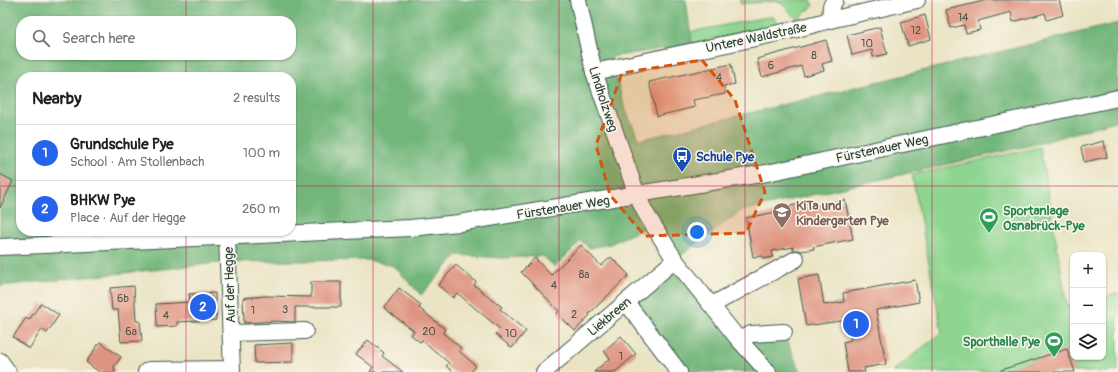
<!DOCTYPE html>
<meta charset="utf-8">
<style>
:root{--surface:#fff;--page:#f2f2f2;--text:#202124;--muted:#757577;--line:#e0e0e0;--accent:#2563eb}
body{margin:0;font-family:Pangolin,sans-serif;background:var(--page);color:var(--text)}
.controls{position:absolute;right:12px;bottom:12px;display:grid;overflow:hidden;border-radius:8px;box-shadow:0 1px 3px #0004}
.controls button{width:36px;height:36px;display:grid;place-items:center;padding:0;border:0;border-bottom:1px solid var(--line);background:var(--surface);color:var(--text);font:20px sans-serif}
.you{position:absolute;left:697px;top:232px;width:14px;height:14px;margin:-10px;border:3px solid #fff;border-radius:50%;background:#1a73e8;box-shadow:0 0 0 6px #1a73e833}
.badge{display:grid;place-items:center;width:26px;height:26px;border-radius:50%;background:var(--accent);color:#fff;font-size:13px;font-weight:700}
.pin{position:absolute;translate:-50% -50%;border:2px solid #fff;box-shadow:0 1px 4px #0006}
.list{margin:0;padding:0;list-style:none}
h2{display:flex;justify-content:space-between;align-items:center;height:52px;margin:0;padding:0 16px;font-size:17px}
h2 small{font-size:13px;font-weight:400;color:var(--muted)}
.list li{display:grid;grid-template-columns:26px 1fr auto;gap:12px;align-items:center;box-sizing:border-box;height:56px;padding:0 16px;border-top:1px solid var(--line)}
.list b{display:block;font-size:15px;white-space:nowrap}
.list p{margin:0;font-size:13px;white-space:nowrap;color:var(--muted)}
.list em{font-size:13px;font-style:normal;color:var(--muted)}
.icon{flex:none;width:22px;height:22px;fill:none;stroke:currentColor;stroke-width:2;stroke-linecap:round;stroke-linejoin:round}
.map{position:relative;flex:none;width:1118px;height:372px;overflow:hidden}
.search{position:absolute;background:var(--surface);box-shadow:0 1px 3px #0004;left:16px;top:16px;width:280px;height:44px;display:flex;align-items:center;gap:10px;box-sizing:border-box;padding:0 14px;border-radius:16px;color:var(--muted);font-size:15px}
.panel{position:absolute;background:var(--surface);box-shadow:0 1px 3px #0004;left:16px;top:72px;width:280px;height:164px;border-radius:16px}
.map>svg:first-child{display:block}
.green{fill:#8ed590;stroke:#568962}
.forest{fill:#72b67a;stroke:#487a57;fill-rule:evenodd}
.building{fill:#df9481}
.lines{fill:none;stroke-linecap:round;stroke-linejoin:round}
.minor-casing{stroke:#3d564a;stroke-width:18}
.minor{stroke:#fff;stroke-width:16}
.marked{fill:#d45610;fill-opacity:0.2;stroke:#d45610;stroke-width:3;stroke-dasharray:8 5;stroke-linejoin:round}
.grid{fill:none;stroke:#c2185b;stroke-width:1;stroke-opacity:0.55}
.labels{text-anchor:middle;stroke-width:3;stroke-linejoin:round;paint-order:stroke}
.number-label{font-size:11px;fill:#4f5347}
.street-label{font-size:13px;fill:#1f3d34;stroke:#fbf7ec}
.transit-label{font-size:13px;font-weight:bold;fill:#164399;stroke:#fbf7ec;text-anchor:start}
.education-label{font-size:13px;font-weight:bold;fill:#785e54;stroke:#fbf7ec;text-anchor:start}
.leisure-label{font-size:13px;font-weight:bold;fill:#27864d;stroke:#fbf7ec;text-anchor:start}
</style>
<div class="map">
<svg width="1118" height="372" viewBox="0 0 1118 372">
<rect width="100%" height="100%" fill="#fbf7ec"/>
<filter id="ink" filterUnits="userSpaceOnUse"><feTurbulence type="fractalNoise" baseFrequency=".025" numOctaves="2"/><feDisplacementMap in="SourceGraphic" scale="8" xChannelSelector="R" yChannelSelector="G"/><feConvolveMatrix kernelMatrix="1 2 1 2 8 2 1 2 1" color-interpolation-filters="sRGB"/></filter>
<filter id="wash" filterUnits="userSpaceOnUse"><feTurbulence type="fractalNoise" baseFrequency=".012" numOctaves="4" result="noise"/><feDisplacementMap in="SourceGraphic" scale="16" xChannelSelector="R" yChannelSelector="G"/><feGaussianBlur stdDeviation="0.9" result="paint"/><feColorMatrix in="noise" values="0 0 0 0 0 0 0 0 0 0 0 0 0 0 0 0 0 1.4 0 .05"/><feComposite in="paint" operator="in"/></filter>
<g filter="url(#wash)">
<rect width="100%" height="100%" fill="#eae4c4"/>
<g class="green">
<polygon points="739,0 811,0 813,6 797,19 779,1 741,4"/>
<polygon points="772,16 780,25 692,44 690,32"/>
<polygon points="1040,147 1067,306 1073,305 1073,357 1103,357 1103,297 1118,293 1118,372 892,372 942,332 912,175"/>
</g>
<path class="forest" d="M0,0H686L692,44L611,57L624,106L639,140L1118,23V120L1041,143L741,211L675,260L739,340L784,332L800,372H679L626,302L675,260L653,224L610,244L590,248L581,241L555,267L543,256L503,258L457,255L421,295L394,266L368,260L228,262L0,286ZM21,21H291V55H21ZM21,77H291V231H21Z"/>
<g id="blocks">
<g class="building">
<polygon points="988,0 1059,0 1063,15 1047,20 1045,13 1013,22 1011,12 978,21 980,30 966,33 964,25 951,28 946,10"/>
<polygon points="925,15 931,39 908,46 901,22"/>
<polygon points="880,27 887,54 873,57 872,50 852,55 847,35"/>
<polygon points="826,40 832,61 822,64 824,70 804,76 801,66 762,77 757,59"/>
<polygon points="731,64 735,84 724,86 725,94 693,100 695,107 657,116 649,82"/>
<polygon points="1104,141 1107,157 1084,162 1081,147"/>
<polygon points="0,174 13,181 0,208"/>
<polygon points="845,200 853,239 813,247 814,249 801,251 797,250 793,250 793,247 772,251 773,257 763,259 763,256 753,257 746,218 791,209 790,206 810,202 811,207"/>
<polygon points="581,245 601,266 611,257 629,275 589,314 590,315 575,331 557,313 559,311 521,272 535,258 551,275"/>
<polygon points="456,265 476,282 474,285 502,307 500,309 526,331 512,348 495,334 500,329 457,293 453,298 438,285"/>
<polygon points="819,275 824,305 844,302 843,293 915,280 919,302 876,310 886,364 864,368 865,372 848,372 843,342 851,340 847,320 806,326 798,279"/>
<polygon points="311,282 341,282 341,307 295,307 295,322 276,321 244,323 243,298 266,296 311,297"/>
<polygon points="134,286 136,321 140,321 142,341 121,342 118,310 112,310 110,288"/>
<polygon points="399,288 421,305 419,308 445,329 443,333 461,348 459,351 476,366 471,372 453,372 446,366 449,363 422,340 420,342 411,335 414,331 384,308"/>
<polygon points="215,293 216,320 177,322 177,326 157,327 156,304 190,302 189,294"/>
<polygon points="41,303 59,315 47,333 42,329 29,349 13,337 26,318 29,320"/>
<polygon points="621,336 636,354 615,372 594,372 610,358 604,351"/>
<polygon points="368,340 384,353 382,356 403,372 370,372 373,367 356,354"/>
<polygon points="100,342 121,357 114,367 115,372 99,372 86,362"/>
<polygon points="293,343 293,362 255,363 254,345"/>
<polygon points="1067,349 1075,372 1001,372 1001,370"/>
</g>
</g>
</g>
<g filter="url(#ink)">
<use href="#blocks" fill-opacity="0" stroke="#3d564a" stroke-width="1"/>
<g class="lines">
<defs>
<g id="minor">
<polyline points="578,0 594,72 637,195 645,212 675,260 739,340 768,372"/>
<polyline points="830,20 831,6 835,0"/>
<polyline points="594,72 793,30 830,20 917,0"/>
<polyline points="227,237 232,372"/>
<polyline points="0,247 410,228 459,223 767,173 1118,98"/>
<polyline points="626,302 679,372"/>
<polyline points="712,305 796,259"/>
<polyline points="231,333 305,331"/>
<polyline points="739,340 751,334 784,332"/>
<polyline points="0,361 8,372"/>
<polyline points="146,372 149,370 232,369"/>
<polyline points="544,372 675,260"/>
</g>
</defs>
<use href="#minor" class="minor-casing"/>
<use href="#minor" class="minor"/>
</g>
</g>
<path class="marked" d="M702,60L735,100L765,192L746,233L645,236L610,195L596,145L622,73Z"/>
<path class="grid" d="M186,0V21M373,0V372M559,0V372M745,0V372M932,0V372M186,55V77M0,186H21M291,186H1118M186,231V372"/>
<defs>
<symbol id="bus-pin" viewBox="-11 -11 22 30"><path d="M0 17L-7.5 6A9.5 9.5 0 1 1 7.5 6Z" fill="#1a4fb4" stroke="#fbf7ec"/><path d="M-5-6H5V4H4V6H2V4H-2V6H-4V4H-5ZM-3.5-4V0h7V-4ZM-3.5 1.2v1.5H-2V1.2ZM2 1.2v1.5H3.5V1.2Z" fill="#fff"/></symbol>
<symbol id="school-pin" viewBox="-11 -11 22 30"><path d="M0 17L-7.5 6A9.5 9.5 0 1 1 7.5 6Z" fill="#8d6e63" stroke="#fbf7ec"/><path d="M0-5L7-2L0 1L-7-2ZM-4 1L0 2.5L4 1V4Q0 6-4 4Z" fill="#fff"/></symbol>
<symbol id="stadium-pin" viewBox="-11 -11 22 30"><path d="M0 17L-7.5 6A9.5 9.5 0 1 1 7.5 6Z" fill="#2e9e5b" stroke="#fbf7ec"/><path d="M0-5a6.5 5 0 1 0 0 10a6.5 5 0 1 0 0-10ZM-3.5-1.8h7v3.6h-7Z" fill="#fff"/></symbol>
</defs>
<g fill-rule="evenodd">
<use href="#bus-pin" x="671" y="145" width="22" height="30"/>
<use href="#school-pin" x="771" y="201" width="22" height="30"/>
<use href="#stadium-pin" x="978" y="206" width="22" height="30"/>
<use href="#stadium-pin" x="1043" y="330" width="22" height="30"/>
</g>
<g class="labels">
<g class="number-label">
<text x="963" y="21">14</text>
<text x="916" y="34">12</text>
<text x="867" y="47">10</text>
<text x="814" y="59">8</text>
<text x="771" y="69">6</text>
<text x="719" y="81">4</text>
<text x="584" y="278">8a</text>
<text x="554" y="289">4</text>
<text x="123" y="302">6b</text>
<text x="285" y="313">3</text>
<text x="253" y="314">1</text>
<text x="574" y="318">2</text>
<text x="166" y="319">4</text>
<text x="131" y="335">6a</text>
<text x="429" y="335">20</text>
<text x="511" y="337">10</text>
<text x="621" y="360">1</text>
</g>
<g class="street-label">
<text transform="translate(756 37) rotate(-12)" y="5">Untere Waldstraße</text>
<text transform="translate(604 99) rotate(72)" y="5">Lindholzweg</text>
<text transform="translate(882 148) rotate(-12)" y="5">Fürstenauer Weg</text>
<text transform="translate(563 207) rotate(-9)" y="5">Fürstenauer Weg</text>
<text transform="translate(229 285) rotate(-92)" y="5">Auf der Hegge</text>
<text transform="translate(609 316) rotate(-40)" y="5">Liekbreen</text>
</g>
<g class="transit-label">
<text x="696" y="161">Schule Pye</text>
</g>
<g class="education-label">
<text x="796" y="210">KiTa und<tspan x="796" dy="15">Kindergarten Pye</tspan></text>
</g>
<g class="leisure-label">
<text x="1003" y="215">Sportanlage<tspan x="1003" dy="15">Osnabrück-Pye</tspan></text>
<text x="1040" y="346" text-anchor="end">Sporthalle Pye</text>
</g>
</g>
</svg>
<div class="controls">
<button>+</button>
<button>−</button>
<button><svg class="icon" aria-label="layers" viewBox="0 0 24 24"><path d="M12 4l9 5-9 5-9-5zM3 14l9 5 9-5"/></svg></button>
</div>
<div class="you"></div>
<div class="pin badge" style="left:856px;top:324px">1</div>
<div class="pin badge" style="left:203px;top:307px">2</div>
<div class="search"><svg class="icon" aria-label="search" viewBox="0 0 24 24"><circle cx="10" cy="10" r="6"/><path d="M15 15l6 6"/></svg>Search here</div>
<section class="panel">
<h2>Nearby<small>2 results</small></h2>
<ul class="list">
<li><span class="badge">1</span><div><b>Grundschule Pye</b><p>School · Am Stollenbach</p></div><em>100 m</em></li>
<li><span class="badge">2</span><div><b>BHKW Pye</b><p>Place · Auf der Hegge</p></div><em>260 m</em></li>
</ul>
</section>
</div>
